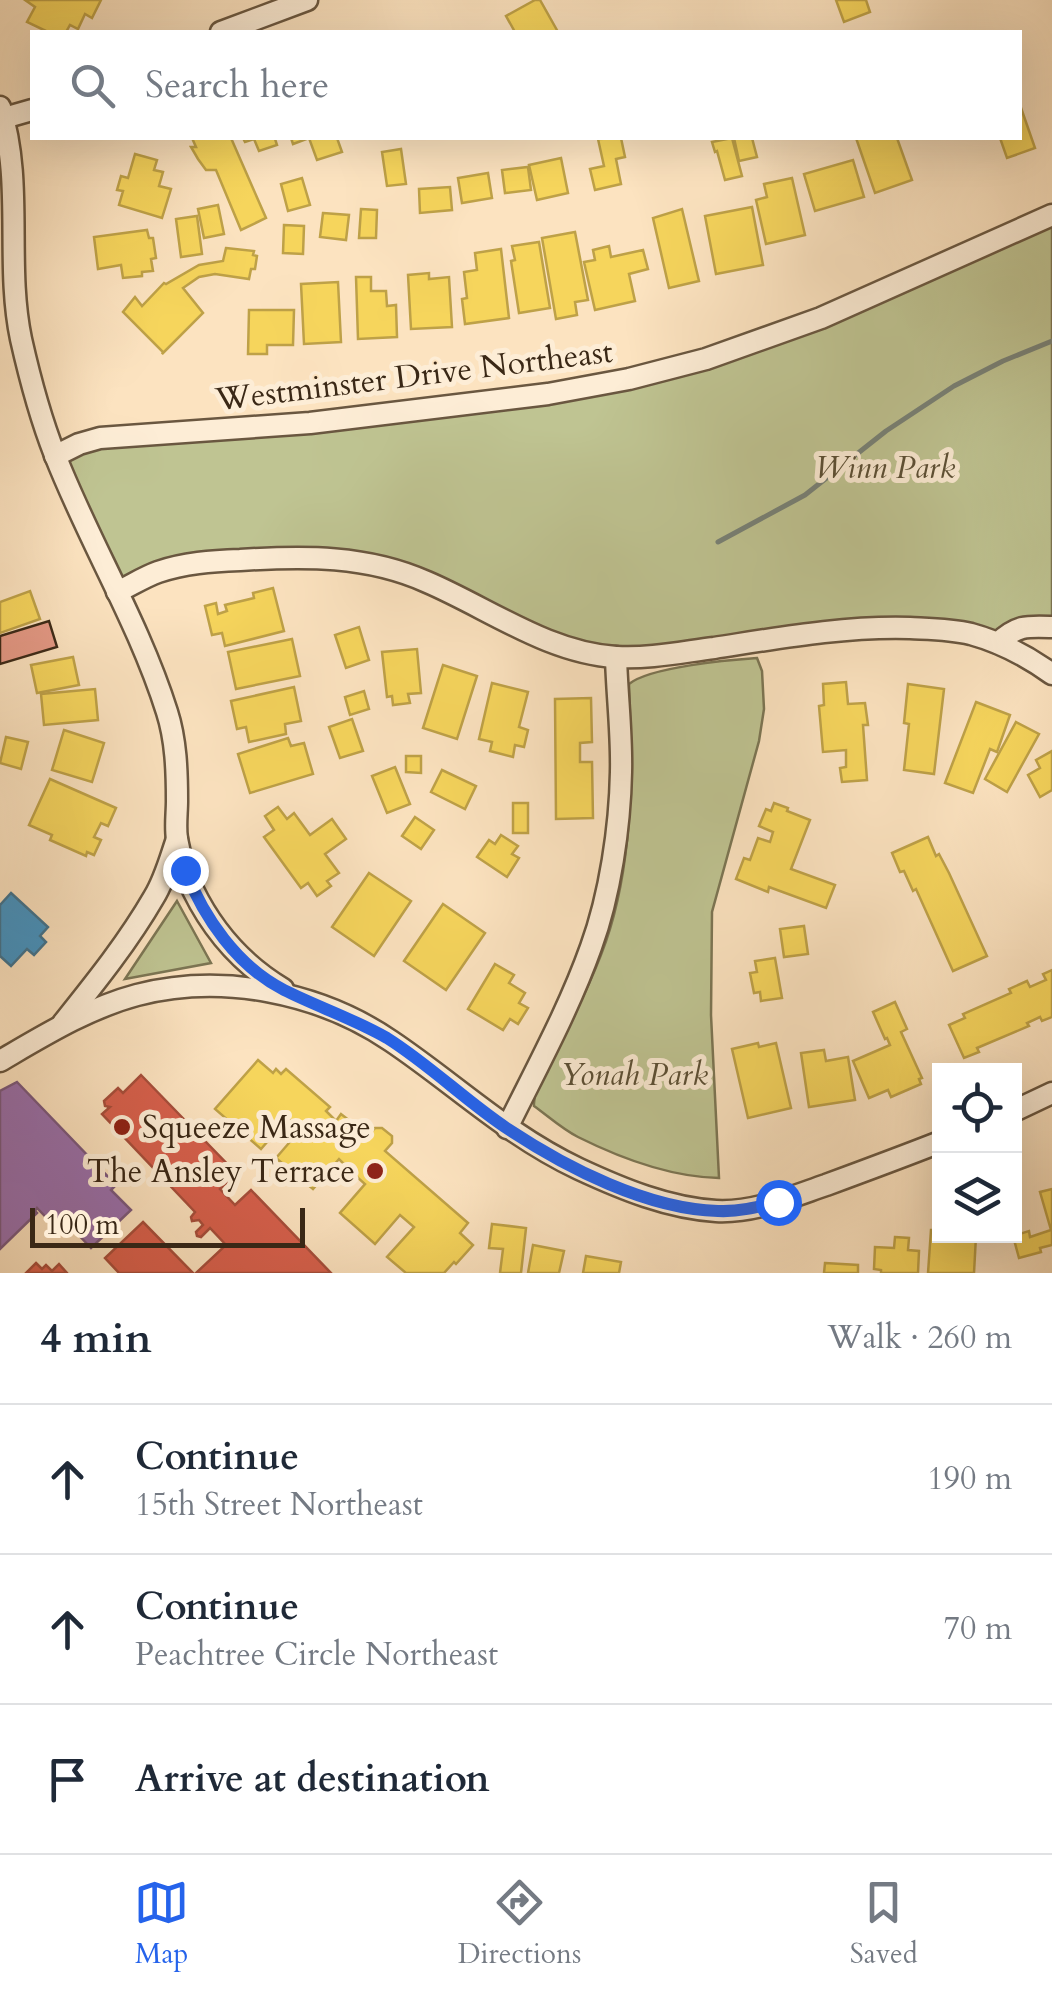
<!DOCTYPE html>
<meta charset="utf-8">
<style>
:root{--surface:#fff;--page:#f6f6f7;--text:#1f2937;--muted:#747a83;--line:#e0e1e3;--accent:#2563eb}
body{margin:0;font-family:Cardo,serif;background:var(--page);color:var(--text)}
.controls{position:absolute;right:30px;bottom:30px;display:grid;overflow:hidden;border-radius:0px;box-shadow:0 10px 40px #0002}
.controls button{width:90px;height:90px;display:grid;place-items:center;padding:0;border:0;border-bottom:2px solid var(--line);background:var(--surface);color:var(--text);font:50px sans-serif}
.scale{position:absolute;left:30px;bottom:25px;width:275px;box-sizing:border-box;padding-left:10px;border:5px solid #3a2816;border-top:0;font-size:28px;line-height:35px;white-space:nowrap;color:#3a2816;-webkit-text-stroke:8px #fdedd6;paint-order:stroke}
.stop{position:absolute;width:30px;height:30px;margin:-22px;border:8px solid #2563eb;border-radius:50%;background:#fff}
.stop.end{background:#2563eb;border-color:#fff;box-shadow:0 2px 10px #0008}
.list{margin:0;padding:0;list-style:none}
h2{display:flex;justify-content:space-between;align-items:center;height:130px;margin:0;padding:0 40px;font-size:42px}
h2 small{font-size:32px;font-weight:400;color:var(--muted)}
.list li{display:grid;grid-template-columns:65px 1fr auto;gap:30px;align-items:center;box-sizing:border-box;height:150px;padding:0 40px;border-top:2px solid var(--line)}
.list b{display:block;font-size:38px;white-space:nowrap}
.list p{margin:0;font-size:32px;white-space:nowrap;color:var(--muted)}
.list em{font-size:32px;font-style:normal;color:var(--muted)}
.icon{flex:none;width:55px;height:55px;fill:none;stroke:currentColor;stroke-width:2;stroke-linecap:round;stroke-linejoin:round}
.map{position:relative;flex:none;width:1052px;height:1273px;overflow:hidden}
.search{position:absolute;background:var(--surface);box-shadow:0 10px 40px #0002;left:30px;right:30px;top:30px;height:110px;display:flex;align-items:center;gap:25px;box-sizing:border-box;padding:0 35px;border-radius:0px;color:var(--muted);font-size:38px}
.sheet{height:580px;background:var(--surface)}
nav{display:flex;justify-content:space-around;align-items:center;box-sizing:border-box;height:140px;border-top:2px solid var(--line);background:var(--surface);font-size:28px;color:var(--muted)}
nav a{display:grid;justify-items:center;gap:5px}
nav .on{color:var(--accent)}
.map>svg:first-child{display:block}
.green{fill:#bfc492;stroke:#7c7654;stroke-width:2.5}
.homes{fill:#f6d55c;stroke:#bea147;stroke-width:2.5}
.shops{fill:#d6604d;stroke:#a74f3c;stroke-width:2.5}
.offices{fill:#9970ab;stroke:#7c5a7e;stroke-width:2.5}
.schools{fill:#4393c3;stroke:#40738f;stroke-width:2.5}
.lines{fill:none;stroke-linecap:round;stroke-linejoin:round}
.stream{stroke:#778177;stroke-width:5}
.building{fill:#e59986;stroke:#3a2816;stroke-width:2.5}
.minor-casing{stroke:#6a5740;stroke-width:25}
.minor{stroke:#fdedd6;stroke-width:20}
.route{stroke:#2563eb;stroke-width:12}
.poi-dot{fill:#8f2418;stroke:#fdedd6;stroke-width:4}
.labels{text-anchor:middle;stroke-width:10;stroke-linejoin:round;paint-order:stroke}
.street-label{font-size:32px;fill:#3a2816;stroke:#fdedd6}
.park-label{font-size:32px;font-style:italic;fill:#5b4f35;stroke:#fdedd6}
.poi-label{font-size:32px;fill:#3a2816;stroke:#fdedd6;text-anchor:start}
</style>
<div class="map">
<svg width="1052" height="1273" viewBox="0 0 1052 1273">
<rect width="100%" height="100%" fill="#fce3c0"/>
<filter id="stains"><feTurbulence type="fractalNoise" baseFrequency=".002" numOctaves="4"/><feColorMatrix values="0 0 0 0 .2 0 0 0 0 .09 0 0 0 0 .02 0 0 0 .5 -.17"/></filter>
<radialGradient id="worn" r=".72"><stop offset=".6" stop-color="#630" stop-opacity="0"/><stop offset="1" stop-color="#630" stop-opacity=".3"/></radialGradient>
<g class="green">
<polygon points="1052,224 1052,631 859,633 611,656 352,563 228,568 106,587 58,461 101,443 601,389 802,323 1042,231"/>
<path d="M757,658L762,671L764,709L759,741L712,912L711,1015L719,1178C672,1177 620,1158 578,1137C562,1129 548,1116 534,1106C533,1087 545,1073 553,1057C573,1017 597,972 610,929C634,849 632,766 629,684C650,667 728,660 757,658Z"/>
<polygon points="177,901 211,963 125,979"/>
</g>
<g class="homes">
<polygon points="25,0 101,0 92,18 85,14 78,29 70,25 66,32 48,32 27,22 35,7"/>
<polygon points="535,0 540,0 558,32 515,32 506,16"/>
<polygon points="836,0 866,0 870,12 844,22"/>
<polygon points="1020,105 1035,148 1007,158 1000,138 1020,138"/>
<polygon points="192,138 231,138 266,218 241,230 216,170 206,170 198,159 191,147 196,147"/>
<polygon points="243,138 279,138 275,139 277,145 259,151 254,139 245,142"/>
<polygon points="291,138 337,138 342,152 317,160 309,138 293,144"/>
<polygon points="621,138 625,157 616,159 621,184 595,190 590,169 604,166 598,139"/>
<polygon points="732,138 742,176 725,180 717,151 715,152 712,142"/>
<polygon points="734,138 752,138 757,157 739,161"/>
<polygon points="856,138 897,138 912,180 875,193"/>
<polygon points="401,149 406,184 387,186 382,152"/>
<polygon points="135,154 157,160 154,170 163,172 159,186 171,189 162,218 119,205 123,191 117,190 121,176 128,178"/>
<polygon points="561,158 568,193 537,200 529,165"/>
<polygon points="853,160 864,197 815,211 804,174"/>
<polygon points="528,167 531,190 505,193 502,170"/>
<polygon points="488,173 492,198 462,203 458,178"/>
<polygon points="302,178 310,205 288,211 281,184"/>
<polygon points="792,178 805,235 766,244 756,200 767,197 764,184"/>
<polygon points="450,187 452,210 420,213 419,189"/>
<polygon points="218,205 224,234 204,238 198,209"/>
<polygon points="752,207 763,265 716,274 705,216"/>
<polygon points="361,209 377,210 376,238 359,238"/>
<polygon points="682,209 699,281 669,288 653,218"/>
<polygon points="323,213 349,215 346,240 320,237"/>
<polygon points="197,216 202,254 181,257 176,219"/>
<polygon points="284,225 304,226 303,254 283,253"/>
<polygon points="147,230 149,238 153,238 156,258 151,259 153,271 142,272 142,276 123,278 121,265 98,269 94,237"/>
<polygon points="575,232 588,300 575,302 577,315 556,319 542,238"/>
<polygon points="539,242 550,308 519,313 511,261 515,260 512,246"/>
<polygon points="609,246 611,257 643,250 648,269 629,274 635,301 595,310 584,262 595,260 593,250"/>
<polygon points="226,248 254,251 253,255 257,256 255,269 251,269 249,279 215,274 199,277 183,288 203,313 162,354 163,352 123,312 135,297 142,306 164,283 166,284 199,265 223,261"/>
<polygon points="501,249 509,318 465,324 462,299 467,298 464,272 477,270 475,253"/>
<polygon points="429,273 429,279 449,277 452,327 411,329 408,275"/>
<polygon points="356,277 371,277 371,291 386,291 387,306 396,305 397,337 358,339"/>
<polygon points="338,282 341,342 304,344 301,284"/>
<polygon points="249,310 294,310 293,345 267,345 267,354 248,354"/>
<polygon points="273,588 284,631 225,646 222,633 212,635 205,606 216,603 218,614 227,611 225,605 254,598 253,593"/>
<polygon points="30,591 40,619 0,633 0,602"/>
<polygon points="359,627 369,660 346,668 335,635"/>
<polygon points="292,639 300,676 236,689 228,652"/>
<polygon points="417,649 421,693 408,694 410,703 393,705 392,696 387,697 382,652"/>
<polygon points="73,657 79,685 37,693 31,665"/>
<polygon points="443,665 477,676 457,739 423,728"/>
<polygon points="846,682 848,704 865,703 868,725 863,725 867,780 842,782 840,768 846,767 846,750 823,752 819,706 824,705 823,684"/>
<polygon points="492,683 528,692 519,727 528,730 524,747 515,745 513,757 490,751 492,742 479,739"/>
<polygon points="908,684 944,689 934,774 904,770 909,724 904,723"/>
<polygon points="294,687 301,721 285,724 286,734 249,742 246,727 237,729 231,701"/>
<polygon points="95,689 98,720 44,725 41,694"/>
<polygon points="364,691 369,709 350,715 345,697"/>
<polygon points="591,698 592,742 580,743 580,762 592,762 593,818 556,819 555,699"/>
<polygon points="976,702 1010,715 997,752 990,749 973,793 945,783"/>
<polygon points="352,719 363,751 340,758 329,727"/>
<polygon points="1016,722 1039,734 1007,792 985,779"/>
<polygon points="64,730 104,743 92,782 52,770"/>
<polygon points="6,737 28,742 21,769 0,763"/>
<polygon points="288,738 291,746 304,743 313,774 250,793 238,754"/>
<polygon points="1052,751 1052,790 1040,797 1028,775 1040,768 1036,760"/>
<polygon points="406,756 421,756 421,773 406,772"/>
<polygon points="395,767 410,804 387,813 372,776"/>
<polygon points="442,770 476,786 465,809 431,792"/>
<polygon points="50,779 116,808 108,826 101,823 94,837 101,840 94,855 87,852 86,856 50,840 52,835 29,825"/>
<rect x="513" y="803" width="15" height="30"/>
<polygon points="774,803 788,808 787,811 810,820 791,869 835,885 826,908 769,887 768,892 736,879 744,858 750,860 758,838 770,842 773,832 759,826 766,809 771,811"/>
<polygon points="278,807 287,819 294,813 310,835 332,819 346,839 325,854 339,873 327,881 331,886 317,896 308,883 301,888 264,837 274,830 265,816"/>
<polygon points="415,817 434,830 421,849 402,836"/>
<polygon points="501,835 518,846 512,854 519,858 507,877 477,857 489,840 495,844"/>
<polygon points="928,837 936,856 939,854 949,873 987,956 953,971 916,889 913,891 904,871 900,872 892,853"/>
<polygon points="369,873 411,901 374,956 332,927"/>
<polygon points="443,904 485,933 446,990 404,961"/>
<polygon points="804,926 808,954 784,957 780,929"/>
<polygon points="775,958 782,998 761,1001 760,992 754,993 750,973 757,972 755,961"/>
<polygon points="495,964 514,975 509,983 525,993 519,1003 528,1008 518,1024 510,1019 503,1030 468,1009"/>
<polygon points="1052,970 1052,1017 1042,1021 1040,1017 1027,1023 1029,1026 977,1048 979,1052 964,1058 949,1025 965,1018 963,1014 1011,993 1009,989 1027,981 1030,987 1046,980 1043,974"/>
<polygon points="895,1002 907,1029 901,1032 922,1078 919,1079 921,1084 891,1097 888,1090 869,1098 853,1061 890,1045 887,1038 885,1039 873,1012"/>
<polygon points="758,1043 759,1047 776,1043 791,1108 748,1118 732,1049"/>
<polygon points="824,1050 826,1061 848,1057 855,1100 809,1107 801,1053"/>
<polygon points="258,1060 273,1073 276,1069 281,1074 286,1069 330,1107 326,1111 336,1121 341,1114 368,1135 375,1128 382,1128 392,1136 392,1143 385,1151 468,1223 460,1233 473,1245 456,1264 454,1262 444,1273 406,1273 387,1257 414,1227 400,1215 375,1244 340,1213 365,1184 356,1176 349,1185 337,1175 346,1166 339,1159 313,1189 276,1158 301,1129 288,1118 261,1149 215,1109"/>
<polygon points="1052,1189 1052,1245 1040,1248 1041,1252 1019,1258 1013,1236 1029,1231 1030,1237 1051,1230 1040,1192"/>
<polygon points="492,1224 526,1228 521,1273 500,1273 503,1249 489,1248"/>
<polygon points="931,1230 940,1230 940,1236 976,1236 974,1273 928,1273"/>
<polygon points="895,1237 909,1238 908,1250 919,1251 918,1273 881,1273 881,1270 874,1269 875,1247 894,1248"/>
<polygon points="533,1245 564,1251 559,1273 528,1273"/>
<polygon points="586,1256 621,1262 619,1273 583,1273"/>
<polygon points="825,1263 858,1265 858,1273 824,1273"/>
</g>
<g class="shops">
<polygon points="141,1075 236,1173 220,1189 235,1205 251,1190 331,1273 196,1273 226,1245 210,1228 201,1237 197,1236 196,1232 203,1225 199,1220 192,1221 191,1217 195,1212 102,1114 110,1107 105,1106 104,1101 118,1088 123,1093"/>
<polygon points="143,1222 193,1273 119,1273 105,1258"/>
<polygon points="36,1263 42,1269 46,1265 52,1271 59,1264 67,1273 26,1273"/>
</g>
<polygon class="offices" points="17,1082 116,1185 111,1190 131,1210 91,1248 71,1227 63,1235 37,1208 35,1211 37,1213 0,1249 0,1091"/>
<polygon class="schools" points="11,893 48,927 40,936 46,942 34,955 27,949 11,966 0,956 0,905"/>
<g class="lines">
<polyline class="stream" points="718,542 805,495 886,431 954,386 1003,361 1052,341"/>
</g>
<polygon class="building" points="49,621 57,647 0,664 0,636"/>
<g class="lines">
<defs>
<g id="minor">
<polyline points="221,32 307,0"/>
<path d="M0,107C24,182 5,263 21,339C30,379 40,417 55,455C89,542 139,623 167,712C176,740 177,771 177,801C177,813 175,827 177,839C180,856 186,874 193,890C213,931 243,965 283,989"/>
<polyline points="4,118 32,110"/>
<polyline points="55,456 79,444 100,438 310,423 548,394 629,379 706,359 821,318 1052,215"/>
<path d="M117,592C130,586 144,577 158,572C184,563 212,561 240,560C304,556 367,555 427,582C488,608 548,653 616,657C649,659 682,652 714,648C779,638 844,626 910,628C931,629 951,629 971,634C1000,642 1027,656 1052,674"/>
<path d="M998,643C1017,625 1027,626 1052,627"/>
<path d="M63,1023C95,983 128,942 154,897C165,879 170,859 177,839"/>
<path d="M0,1061C43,1036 88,1008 137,995C222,973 319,992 391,1041C455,1084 507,1135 579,1169C622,1189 668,1208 716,1211C754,1213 791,1197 826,1185C864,1171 902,1157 940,1142"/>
<polyline points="1014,1111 1052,1093"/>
<path d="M507,1128C536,1069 569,1009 591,947C610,895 620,827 621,772C622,734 617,695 616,657"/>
</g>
</defs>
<use href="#minor" class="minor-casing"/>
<use href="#minor" class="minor"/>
</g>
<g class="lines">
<path class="route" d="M185,870C204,918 237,966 284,990C318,1007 354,1019 387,1038C430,1065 467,1102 508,1129C567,1168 647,1209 718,1211C739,1212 758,1207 778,1202"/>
</g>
<g class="poi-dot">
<circle cx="122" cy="1127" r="10"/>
<circle cx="375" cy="1171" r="10"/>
</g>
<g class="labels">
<g class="street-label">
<text transform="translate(414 375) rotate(-7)" y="11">Westminster Drive Northeast</text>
</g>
<g class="park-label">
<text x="885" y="478">Winn Park</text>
<text x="634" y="1085">Yonah Park</text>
</g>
<g class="poi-label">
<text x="142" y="1138">Squeeze Massage</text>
<text x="355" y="1182" text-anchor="end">The Ansley Terrace</text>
</g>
</g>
<rect width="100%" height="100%" filter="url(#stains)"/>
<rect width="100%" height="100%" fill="url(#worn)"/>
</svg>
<div class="controls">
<button><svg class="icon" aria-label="locate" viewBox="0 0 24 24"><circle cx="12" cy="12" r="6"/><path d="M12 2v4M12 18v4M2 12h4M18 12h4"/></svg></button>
<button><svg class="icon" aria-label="layers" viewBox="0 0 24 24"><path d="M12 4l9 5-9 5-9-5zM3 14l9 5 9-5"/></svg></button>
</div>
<div class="scale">100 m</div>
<div class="stop" style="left:778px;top:1202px"></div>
<div class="stop end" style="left:185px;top:870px"></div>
<div class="search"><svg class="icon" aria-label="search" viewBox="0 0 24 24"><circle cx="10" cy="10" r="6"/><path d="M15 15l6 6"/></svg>Search here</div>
</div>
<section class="sheet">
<h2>4 min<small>Walk · 260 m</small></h2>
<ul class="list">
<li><svg class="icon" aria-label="ahead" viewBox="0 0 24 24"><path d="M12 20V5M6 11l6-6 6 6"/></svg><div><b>Continue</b><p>15th Street Northeast</p></div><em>190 m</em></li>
<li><svg class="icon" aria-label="ahead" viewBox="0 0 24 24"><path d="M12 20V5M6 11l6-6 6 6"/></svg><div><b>Continue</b><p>Peachtree Circle Northeast</p></div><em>70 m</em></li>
<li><svg class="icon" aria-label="arrive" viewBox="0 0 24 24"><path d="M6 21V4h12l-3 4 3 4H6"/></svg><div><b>Arrive at destination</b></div></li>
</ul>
</section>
<nav>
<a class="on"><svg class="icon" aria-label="map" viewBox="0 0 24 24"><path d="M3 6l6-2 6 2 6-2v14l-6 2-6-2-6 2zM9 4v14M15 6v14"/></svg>Map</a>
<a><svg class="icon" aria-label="directions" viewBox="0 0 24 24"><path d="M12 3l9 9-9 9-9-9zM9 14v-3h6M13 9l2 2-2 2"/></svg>Directions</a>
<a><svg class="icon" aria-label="saved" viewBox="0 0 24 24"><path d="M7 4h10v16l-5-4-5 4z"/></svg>Saved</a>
</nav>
